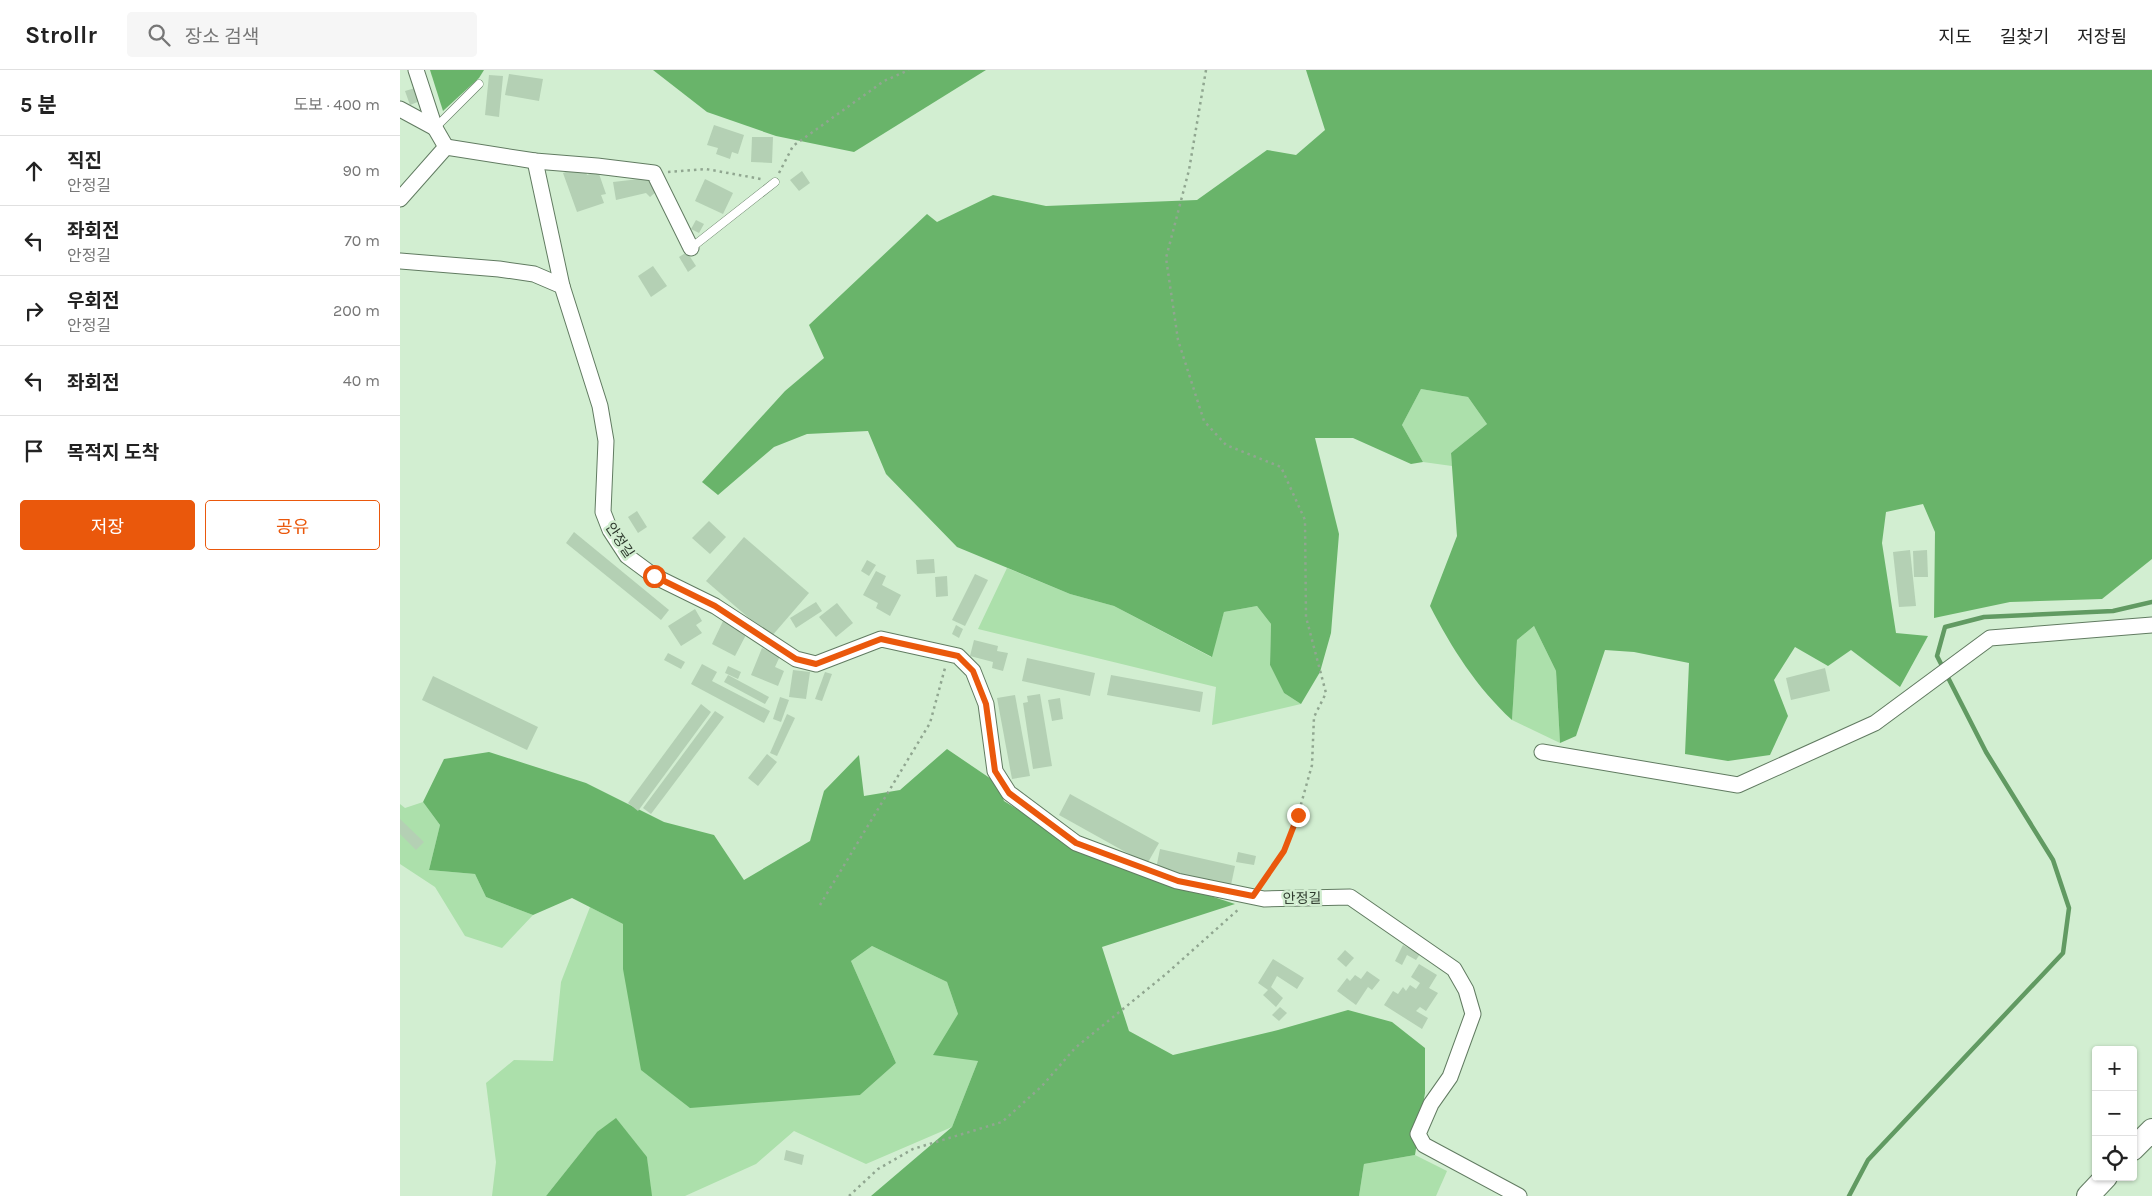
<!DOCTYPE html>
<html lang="ko">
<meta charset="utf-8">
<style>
:root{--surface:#fff;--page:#f6f6f6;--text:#222;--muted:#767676;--line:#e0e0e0;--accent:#ea580c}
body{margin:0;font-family:Karla,"Noto Sans KR",sans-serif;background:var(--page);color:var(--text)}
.controls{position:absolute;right:15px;bottom:15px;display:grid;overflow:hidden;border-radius:5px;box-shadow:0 1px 4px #0004}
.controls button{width:45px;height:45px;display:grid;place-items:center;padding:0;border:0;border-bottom:1px solid var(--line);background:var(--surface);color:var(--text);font:25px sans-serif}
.stop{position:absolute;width:15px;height:15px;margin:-11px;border:4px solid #ea580c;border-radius:50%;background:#fff}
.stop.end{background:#ea580c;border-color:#fff;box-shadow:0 1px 5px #0008}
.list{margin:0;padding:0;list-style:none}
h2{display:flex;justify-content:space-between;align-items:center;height:65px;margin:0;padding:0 20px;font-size:21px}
h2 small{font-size:16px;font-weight:400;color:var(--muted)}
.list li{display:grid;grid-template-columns:32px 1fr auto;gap:15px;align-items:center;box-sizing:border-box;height:70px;padding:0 20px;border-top:1px solid var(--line)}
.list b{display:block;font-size:19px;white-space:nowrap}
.list p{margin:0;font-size:16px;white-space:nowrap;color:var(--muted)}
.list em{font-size:16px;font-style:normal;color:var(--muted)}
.actions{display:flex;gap:10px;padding:15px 20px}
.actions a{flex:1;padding:11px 0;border:1px solid var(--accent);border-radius:5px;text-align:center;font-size:18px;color:var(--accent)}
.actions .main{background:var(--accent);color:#fff}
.icon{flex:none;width:28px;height:28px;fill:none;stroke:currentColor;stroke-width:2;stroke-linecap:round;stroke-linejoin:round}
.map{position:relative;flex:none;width:1752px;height:1126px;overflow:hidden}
header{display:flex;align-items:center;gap:30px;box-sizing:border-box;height:70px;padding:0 25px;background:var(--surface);border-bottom:1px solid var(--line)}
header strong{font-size:24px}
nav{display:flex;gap:28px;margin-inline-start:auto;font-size:18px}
.search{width:350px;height:45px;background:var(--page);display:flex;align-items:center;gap:12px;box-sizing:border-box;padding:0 18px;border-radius:5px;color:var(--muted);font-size:19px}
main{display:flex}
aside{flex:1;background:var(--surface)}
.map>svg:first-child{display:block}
.green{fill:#ace0ab}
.forest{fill:#69b46a}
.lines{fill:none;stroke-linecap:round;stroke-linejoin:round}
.stream{stroke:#619a62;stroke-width:4.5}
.building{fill:#b4d0b4}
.service-casing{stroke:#617b61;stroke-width:9}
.minor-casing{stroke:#617b61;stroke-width:17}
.secondary-casing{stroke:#617b61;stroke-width:24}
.path{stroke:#90a690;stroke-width:2.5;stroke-dasharray:2.5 4;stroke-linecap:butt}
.service{stroke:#fff;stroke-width:8}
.minor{stroke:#fff;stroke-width:15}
.secondary{stroke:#fff;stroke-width:22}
.route{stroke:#ea580c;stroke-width:6}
.labels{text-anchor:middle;stroke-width:5;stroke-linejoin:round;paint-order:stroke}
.street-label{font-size:14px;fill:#2e3a2e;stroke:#d2eed1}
</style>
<header>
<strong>Strollr</strong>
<div class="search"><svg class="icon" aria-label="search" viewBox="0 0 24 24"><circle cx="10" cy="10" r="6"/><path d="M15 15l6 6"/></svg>장소 검색</div>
<nav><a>지도</a><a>길찾기</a><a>저장됨</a></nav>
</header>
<main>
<aside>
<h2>5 분<small>도보 · 400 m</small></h2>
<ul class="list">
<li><svg class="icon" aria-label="ahead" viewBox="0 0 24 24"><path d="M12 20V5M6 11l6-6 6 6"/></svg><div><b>직진</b><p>안정길</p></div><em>90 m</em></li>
<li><svg class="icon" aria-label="left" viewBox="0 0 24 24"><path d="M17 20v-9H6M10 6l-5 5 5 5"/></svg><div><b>좌회전</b><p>안정길</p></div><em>70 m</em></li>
<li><svg class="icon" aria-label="right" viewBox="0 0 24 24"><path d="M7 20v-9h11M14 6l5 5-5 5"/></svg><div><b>우회전</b><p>안정길</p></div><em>200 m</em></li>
<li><svg class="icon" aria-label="left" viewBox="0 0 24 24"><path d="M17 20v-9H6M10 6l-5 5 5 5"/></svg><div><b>좌회전</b></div><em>40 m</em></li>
<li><svg class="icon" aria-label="arrive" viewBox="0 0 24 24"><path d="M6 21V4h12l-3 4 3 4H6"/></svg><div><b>목적지 도착</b></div></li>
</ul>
<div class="actions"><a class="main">저장</a><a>공유</a></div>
</aside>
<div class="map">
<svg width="1752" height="1126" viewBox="0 0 1752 1126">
<rect width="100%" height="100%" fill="#d2eed1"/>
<g class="green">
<polygon points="1021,319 1068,327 1087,354 1051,383 1052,396 1023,392 1002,355"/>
<polygon points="607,498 670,524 714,536 811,587 824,542 857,536 871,554 870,595 884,623 901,634 812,655 816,617 578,559"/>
<polygon points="1134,556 1156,601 1160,673 1112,650 1117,570"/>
<polygon points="23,732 40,755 29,800 75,804 86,827 133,845 102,878 65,866 35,817 0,794 0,734 5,738"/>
<polygon points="190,837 223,854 223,899 460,1025 496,993 451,891 472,876 547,912 558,944 578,991 552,1057 466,1094 394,1061 356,1094 285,1126 251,1126 247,1087 197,1062 146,1126 92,1126 96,1092 86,1013 114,990 153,991 161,912"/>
<polygon points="1015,1085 1047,1101 1036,1126 959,1126 964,1094"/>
</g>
<g class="forest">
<polygon points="30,0 84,0 79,8 43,41"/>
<polygon points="253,0 586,0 454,82 376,66 307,42"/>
<path d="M906,0H1752V489L1702,529L1610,532L1534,548L1535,462L1523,434L1486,442L1482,473L1496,563L1528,566L1500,617L1451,580L1428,596L1395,577L1374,610L1388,646L1370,685L1328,691L1285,684L1289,593L1234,582L1205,580L1176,666L1160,673L1156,601L1134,556L1117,570L1112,650C1077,618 1051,577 1030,536L1057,466L1051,383L1087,354L1068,327L1021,319L1002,355L1023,392L1011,394L953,368H915L939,464L931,563L920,602L901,634L884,623L870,595L871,554L857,536L824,542L812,587L714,536L670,524L557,477L486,404L468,361L407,364L374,377L318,425L302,412L385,321L424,288L409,255L527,144L537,152L593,125L646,136L797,130L867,80L896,85L925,60Z"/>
<polygon points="547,679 597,713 604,731 698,789 835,834 702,877 729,961 773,985 878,960 948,940 992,952 1025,978 1025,1023 1015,1085 964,1094 959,1126 471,1126 552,1057 578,991 533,985 558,944 547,912 472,876 451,891 496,993 460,1025 290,1038 241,1000 223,899 223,854 172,828 133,845 86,827 75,804 29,800 40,755 23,732 44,689 89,682 186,713 264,752 314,765 344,810 410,771 424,721 459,685 464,726 500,720"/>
<polygon points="216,1048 247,1087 252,1126 146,1126 197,1062"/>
</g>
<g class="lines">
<polyline class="stream" points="1449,1126 1468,1090 1663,883 1669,838 1653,790 1586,682 1537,586 1545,557 1584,547 1713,541 1752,532"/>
</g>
<g class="building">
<polygon points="109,4 143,9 139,31 105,25"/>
<polygon points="89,5 103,6 99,47 85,45"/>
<polygon points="15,18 20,31 10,35 5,21"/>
<polygon points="314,55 344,65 338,84 332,82 330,89 316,84 318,78 307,75"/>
<polygon points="352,67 373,67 372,93 351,92"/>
<polygon points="184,96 187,105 198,101 206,124 201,125 204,133 177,142 163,103"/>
<polygon points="402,101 410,113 399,121 390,110"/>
<polygon points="248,108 257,121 250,127 246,123 216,130 213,112"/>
<polygon points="305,109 333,123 323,144 295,131"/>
<polygon points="296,150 304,154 299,163 291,159"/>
<polygon points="287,182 296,196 288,202 279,187"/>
<polygon points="253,196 267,216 251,227 238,206"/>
<polygon points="237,441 247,457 238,463 228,447"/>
<polygon points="309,451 326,467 310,484 292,468"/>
<polygon points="174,462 269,540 261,550 166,473"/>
<polygon points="344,467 409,523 371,567 306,511"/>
<polygon points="1510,480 1516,536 1499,537 1493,482"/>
<polygon points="1527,480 1528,507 1514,507 1513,481"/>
<polygon points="534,489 535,503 517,504 516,490"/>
<polygon points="467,490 476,495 469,506 461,501"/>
<polygon points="476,501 486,506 482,515 501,525 490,546 476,538 478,533 463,525"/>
<polygon points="575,504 588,510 565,556 552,550"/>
<polygon points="547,506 548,526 536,527 535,507"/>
<polygon points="416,532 422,541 396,558 390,548"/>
<polygon points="437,533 453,553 436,567 419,547"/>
<polygon points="295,539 302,551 296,555 302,563 281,576 268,556"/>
<polygon points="324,549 348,561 335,586 312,574"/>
<polygon points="556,555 563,559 559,568 552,564"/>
<polygon points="574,570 598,576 597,581 608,583 603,601 592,598 593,592 570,586"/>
<polygon points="362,578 380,586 375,597 384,601 378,616 351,605"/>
<polygon points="268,583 285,592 281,599 264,590"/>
<polygon points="627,588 695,603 690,626 622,611"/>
<polygon points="302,594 317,602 312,611 370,641 364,653 291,614"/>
<polygon points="328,596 341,602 338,609 325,603"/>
<polygon points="1425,598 1430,621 1391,630 1386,608"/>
<polygon points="393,600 410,602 406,629 389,627"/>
<polygon points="425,602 432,604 422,631 415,629"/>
<polygon points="328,605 369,627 365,634 324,612"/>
<polygon points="711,605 803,622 800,642 707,625"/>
<polygon points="33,606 138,657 127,680 22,630"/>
<polygon points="640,624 652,696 633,699 623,633 628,632 627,626"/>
<polygon points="615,625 630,706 612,709 597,628"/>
<polygon points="380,627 389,630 381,652 373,649"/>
<polygon points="660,628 663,649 652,651 648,630"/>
<polygon points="301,634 311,642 238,741 228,733"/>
<polygon points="315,641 324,647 251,744 243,738"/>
<polygon points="387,644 395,648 377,686 370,683"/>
<polygon points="367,684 377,692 358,716 348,708"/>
<polygon points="670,724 759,773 747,794 659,745"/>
<polygon points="0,749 24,772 16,780 0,764"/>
<polygon points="760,779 835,796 831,815 756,799"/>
<polygon points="838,782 856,786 854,795 836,792"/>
<polygon points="1003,875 1020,884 1016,890 1007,885 1002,895 995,891"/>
<polygon points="945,880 954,888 946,897 937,889"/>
<polygon points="873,889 904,908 897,919 877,906 871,917 883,928 876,937 863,925 868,920 858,913"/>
<polygon points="1019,894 1037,905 1029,918 1038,923 1026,941 1020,937 1016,941 1028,948 1022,959 984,935 993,921 998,924 1003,917 1006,921 1010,915 1016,919 1020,913 1011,907"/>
<polygon points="967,901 980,910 972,920 968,917 956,935 937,921 947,908 950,911 955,905 961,909"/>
<polygon points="880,937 887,943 879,951 872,945"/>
<polygon points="386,1080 404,1085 402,1095 384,1090"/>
</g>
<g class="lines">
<defs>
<g id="service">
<polyline points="35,58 79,14"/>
<polyline points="291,178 375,112"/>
</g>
<g id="minor">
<polyline points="0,39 35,58"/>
<polyline points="46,77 135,91 197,96 254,103 291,178"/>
<polyline points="135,91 162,216"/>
<polyline points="0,129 46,77 35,58 16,0"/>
<polyline points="0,191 99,199 134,204 162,216 200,336 206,371 203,442 210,460 227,486 254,506 315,536 396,589 416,594 481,569 558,586 573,601 586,634 595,701 609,723 676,773 777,811 864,829 950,827 1054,899 1066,920 1073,944 1050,1007 1031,1034 1018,1064 1024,1075 1119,1126"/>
<polyline points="1142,682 1338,715 1475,653 1590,568 1752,555"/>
</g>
<g id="secondary">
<polyline points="1733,1079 1752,1060"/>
<polyline points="1688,1126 1706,1107"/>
</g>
</defs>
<use href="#service" class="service-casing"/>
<use href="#minor" class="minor-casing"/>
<use href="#secondary" class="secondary-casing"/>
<g class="path">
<polyline points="806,0 789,100 766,188 778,270 804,351 826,375 881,397 905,450 906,547 926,623 914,647 912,695 898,745 884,781 862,813"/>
<polyline points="268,102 306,99 361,109"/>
<polyline points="379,103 393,76 484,11 509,0"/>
<polyline points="420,835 530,653 545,598"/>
<polyline points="449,1126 478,1099 513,1079 602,1052 642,1016 675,978 766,904 840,838"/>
</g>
<use href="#service" class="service"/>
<use href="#minor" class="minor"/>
<use href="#secondary" class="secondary"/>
</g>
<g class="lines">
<polyline class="route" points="254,506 315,536 396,589 416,594 481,569 558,586 573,601 586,634 595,701 609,723 676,773 778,811 853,826 884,781 898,745"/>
</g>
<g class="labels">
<g class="street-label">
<text transform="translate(220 470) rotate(56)" y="5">안정길</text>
<text transform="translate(902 828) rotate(-1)" y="5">안정길</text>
</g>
</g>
</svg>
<div class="controls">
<button>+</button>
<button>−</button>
<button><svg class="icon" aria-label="locate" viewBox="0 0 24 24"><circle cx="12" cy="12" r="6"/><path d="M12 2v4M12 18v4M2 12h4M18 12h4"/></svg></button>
</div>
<div class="stop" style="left:254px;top:506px"></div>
<div class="stop end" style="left:898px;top:745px"></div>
</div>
</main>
